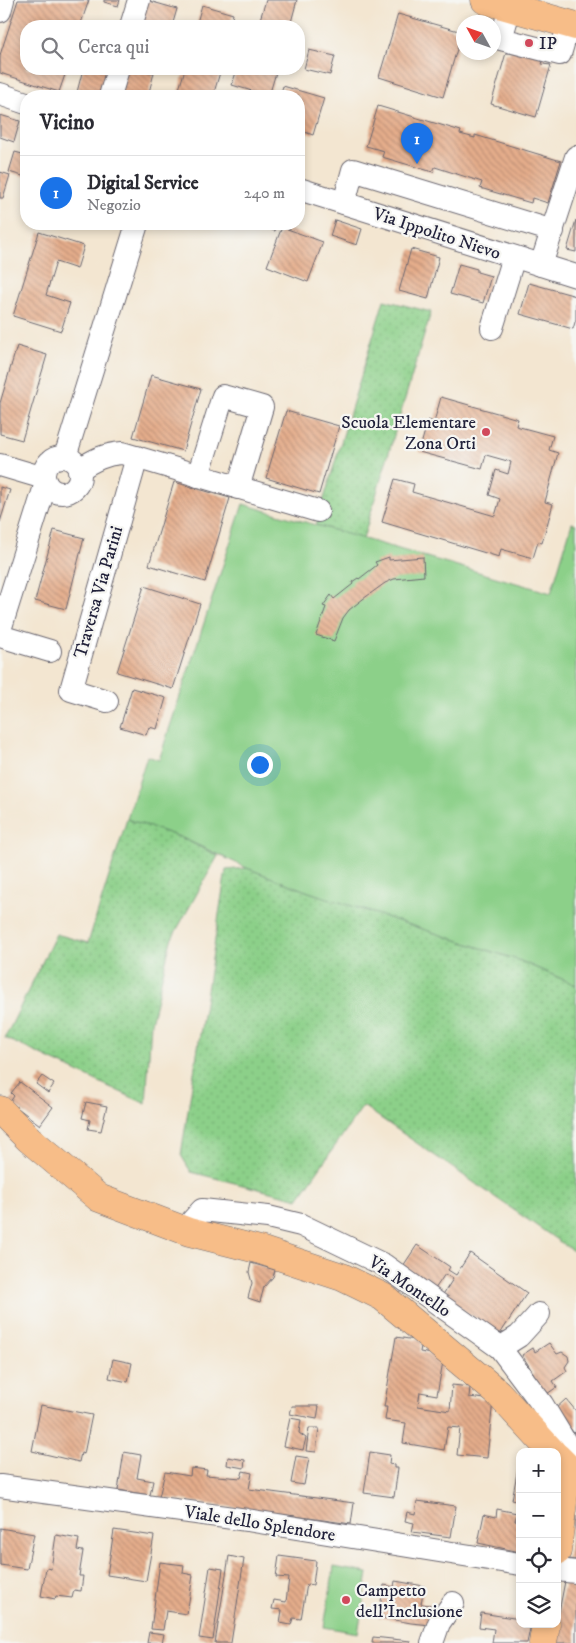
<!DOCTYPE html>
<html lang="it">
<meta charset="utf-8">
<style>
:root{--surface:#fff;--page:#f2f2f3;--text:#2b2b33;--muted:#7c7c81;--line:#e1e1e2;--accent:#1a73e8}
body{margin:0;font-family:"IM FELL DW Pica",serif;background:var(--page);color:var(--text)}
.controls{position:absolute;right:15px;bottom:15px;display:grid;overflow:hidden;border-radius:10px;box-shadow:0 2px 8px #0003}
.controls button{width:45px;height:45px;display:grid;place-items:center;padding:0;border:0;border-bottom:1px solid var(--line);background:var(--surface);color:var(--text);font:25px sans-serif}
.compass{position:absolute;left:456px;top:15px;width:45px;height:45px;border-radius:50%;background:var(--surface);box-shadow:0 2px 8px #0003;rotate:310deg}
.you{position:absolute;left:259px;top:764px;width:18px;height:18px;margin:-12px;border:4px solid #fff;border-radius:50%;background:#1a73e8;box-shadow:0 0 0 8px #1a73e833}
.badge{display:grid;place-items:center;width:32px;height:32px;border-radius:50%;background:var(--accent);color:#fff;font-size:16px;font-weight:700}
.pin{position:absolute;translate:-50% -41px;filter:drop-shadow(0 1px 2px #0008)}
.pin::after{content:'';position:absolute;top:26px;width:18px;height:15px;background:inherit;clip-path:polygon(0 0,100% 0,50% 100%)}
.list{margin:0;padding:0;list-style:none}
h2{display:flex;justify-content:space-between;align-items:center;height:65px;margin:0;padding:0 20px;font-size:21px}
h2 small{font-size:16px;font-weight:400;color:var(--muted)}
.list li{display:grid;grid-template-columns:32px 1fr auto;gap:15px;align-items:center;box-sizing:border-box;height:75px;padding:0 20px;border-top:1px solid var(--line)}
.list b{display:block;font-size:19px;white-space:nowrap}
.list p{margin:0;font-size:16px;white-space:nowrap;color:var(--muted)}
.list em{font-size:16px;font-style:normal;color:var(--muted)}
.icon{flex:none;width:28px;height:28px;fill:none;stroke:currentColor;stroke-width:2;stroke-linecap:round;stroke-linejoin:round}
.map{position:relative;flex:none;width:576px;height:1643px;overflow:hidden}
.search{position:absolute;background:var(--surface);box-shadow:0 2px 8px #0003;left:20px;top:20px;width:285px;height:55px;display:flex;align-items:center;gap:12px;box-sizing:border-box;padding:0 18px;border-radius:20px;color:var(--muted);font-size:19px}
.panel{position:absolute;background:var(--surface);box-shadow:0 2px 8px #0003;left:20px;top:90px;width:285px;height:140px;border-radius:20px}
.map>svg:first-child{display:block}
.grass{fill:url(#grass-dots);stroke:#577962}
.garden{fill:#8cd089;stroke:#577962}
.building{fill:url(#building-back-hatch)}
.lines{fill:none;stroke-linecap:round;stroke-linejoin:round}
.minor-casing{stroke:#6b6770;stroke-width:24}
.major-casing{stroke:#6b6770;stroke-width:29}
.minor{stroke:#fff;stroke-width:22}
.major{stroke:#f7bd88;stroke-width:28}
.poi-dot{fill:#d1495b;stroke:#f6f6f2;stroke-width:2}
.labels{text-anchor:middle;stroke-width:4.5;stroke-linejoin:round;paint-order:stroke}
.poi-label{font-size:18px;fill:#22223b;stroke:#f6f6f2;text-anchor:start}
.street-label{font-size:18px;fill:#22223b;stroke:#f6f6f2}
</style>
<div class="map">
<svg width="576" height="1643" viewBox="0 0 576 1643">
<defs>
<pattern id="grass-dots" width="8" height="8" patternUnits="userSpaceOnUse" patternTransform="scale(1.25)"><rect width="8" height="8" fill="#8cd089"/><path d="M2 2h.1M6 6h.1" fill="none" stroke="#78b277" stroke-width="1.8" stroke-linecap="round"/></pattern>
<pattern id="building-back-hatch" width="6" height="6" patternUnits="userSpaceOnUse" patternTransform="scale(1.25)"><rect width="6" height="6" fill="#e5ad8b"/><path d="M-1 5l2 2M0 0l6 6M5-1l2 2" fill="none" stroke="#b98c73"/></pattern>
</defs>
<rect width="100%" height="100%" fill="#f6f6f2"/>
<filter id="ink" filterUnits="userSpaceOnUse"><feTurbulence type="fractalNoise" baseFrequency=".02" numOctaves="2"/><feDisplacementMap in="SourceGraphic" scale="10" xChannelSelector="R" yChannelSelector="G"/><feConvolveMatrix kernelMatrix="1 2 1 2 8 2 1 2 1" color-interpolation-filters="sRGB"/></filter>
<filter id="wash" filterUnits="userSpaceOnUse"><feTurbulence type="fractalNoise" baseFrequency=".0096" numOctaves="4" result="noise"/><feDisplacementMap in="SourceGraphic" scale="20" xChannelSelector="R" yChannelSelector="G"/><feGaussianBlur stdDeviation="1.12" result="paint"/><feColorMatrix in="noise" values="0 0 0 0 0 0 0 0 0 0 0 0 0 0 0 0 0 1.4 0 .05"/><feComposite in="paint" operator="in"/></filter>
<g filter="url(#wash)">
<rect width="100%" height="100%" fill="#f3e6d1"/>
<g class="grass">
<polygon points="384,300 431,312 363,539 316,525"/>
<polygon points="127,819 180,837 218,856 171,940 151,1023 146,1104 5,1038 56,934 88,943"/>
<polygon points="247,868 309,892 518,960 576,985 576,1253 363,1106 298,1199 191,1172 181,1155 226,870"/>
</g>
<g class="garden">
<polygon points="243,504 551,593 572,523 576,524 576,985 518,960 309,892 247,868 180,837 127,819 147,756 159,760"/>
<polygon points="334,1567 368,1573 358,1633 324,1627"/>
</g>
<g id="blocks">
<g class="building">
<polygon points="18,0 89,0 80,26 26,26 26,69 67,69 59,92 0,73 0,55"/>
<polygon points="104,0 120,0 118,6 104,2"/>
<polygon points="146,0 177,9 172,26 138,26"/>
<polygon points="266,0 297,0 290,26 258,26"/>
<polygon points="202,5 233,14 230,26 196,26"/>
<polygon points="398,14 462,32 443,97 379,77"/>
<polygon points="516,33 549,43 542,64 551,65 536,117 491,104 506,53 510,53"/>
<polygon points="309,50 335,56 330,75 304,69"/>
<polygon points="83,69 112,69 104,96 76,96"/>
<polygon points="125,69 137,69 154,73 148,96 118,96"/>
<polygon points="185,69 221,69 213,96 177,96"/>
<polygon points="237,69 277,69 269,96 232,85"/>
<polygon points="283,86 324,98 313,135 299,130 299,96 280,96"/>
<polygon points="378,106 461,131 460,134 475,138 475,135 561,161 548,203 532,198 531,203 480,188 482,182 435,167 433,172 382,157 384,151 366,146"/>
<polygon points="0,115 20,121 14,142 0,137"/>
<polygon points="15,152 26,155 26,177 9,172"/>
<polygon points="0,172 10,175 3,198 0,198"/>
<polygon points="335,220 362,229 357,245 330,236"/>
<polygon points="576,220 576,252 567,250"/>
<polygon points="262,224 277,224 275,231 261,226"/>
<polygon points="282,227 323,242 308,282 267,266"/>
<polygon points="39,232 84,246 77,269 56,262 46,295 70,303 61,331 13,316"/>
<polygon points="411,249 439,257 428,299 399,291"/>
<polygon points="459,264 477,269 477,272 491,276 483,303 450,294"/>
<polygon points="529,283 576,296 576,319 573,329 520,314"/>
<polygon points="17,346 47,355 22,440 0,434 0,403"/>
<polygon points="151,375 201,389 183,451 133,437"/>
<polygon points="441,397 518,419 516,426 553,436 549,450 558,453 545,502 553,504 542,543 538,542 533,558 501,549 499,557 382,522 395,479 414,484 412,492 495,516 500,499 489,495 496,470 508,474 511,462 486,455 482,469 419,452 428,420 434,422"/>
<polygon points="286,411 339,426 319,494 266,478"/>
<polygon points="174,482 230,498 205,582 149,565"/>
<polygon points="0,487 10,490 0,522"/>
<polygon points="54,530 84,538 66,609 35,601"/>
<polygon points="389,557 389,560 423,557 424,576 394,579 385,583 363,599 349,610 343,618 334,641 316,635 326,607 323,606 331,595 334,599 353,584 352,582 358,578 359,579 377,565 375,562"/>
<polygon points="144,586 200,604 173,689 117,672"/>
<polygon points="132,688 166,698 157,729 149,727 146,735 120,727"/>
<polygon points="42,1076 54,1084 48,1093 36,1084"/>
<polygon points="20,1082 53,1107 40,1125 10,1102 14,1096 11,1093"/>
<polygon points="86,1102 107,1106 101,1131 88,1129 90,1120 82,1118"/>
<polygon points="417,1245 450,1267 448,1270 456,1275 470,1253 527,1293 500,1334 442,1296 453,1279 445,1274 435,1289 403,1266"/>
<polygon points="251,1263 275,1270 273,1277 264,1287 260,1302 248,1298 252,1283 249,1272"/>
<polygon points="396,1337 422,1341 420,1352 444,1356 437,1395 420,1392 418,1406 450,1411 452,1385 470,1387 469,1397 493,1400 487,1458 457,1455 460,1428 448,1427 444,1450 403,1443 406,1423 385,1420 387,1407 384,1407"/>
<polygon points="549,1343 557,1354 562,1352 568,1356 569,1361 565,1367 567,1371 553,1381 557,1387 544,1396 531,1375 534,1374 522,1355 533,1348 535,1352"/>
<polygon points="113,1359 132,1363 128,1382 109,1378"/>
<polygon points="566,1399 576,1411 576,1431 574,1433 554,1410"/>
<polygon points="41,1405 92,1415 84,1454 81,1453 79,1462 32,1451"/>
<polygon points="292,1406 319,1406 317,1419 290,1414"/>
<polygon points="290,1418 301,1420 299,1433 306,1438 303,1450 284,1446"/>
<polygon points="309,1428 319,1428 316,1452 306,1451"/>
<polygon points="124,1452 141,1455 137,1478 153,1481 150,1495 118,1490"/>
<polygon points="370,1452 390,1455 389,1464 394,1465 394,1468 398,1468 394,1497 364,1493"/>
<polygon points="296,1456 309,1458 304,1485 291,1483"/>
<polygon points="228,1457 245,1460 244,1468 227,1465"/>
<polygon points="519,1462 520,1462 520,1502 512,1500"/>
<polygon points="191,1468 207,1470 206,1475 241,1478 243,1471 252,1473 249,1489 354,1503 351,1524 159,1497 165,1472 190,1476"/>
<polygon points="417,1501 456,1506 451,1537 412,1532 414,1523 405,1521 407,1512 415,1514"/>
<polygon points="497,1509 517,1513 515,1521 520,1522 520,1552 478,1543 484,1514 496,1517"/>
<polygon points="575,1516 576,1516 576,1560 567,1559"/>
<polygon points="0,1528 34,1534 27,1569 0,1565"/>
<polygon points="114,1530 154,1536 146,1581 107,1575"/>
<polygon points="56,1535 79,1539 77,1550 83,1551 79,1576 83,1576 81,1591 74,1590 72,1598 56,1596 55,1599 41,1596 46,1568 51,1569"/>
<polygon points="229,1556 244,1559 231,1643 215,1643"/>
<polygon points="279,1556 316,1561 313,1585 307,1584 301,1619 293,1618 291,1625 280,1623 282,1610 272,1609 274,1600 286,1602 289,1578 276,1577"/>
<polygon points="160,1562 184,1565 183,1573 193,1575 187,1614 166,1611 163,1630 151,1629"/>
<polygon points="210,1567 223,1569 213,1640 199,1638"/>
<polygon points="566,1576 576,1578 576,1643 553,1643"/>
<polygon points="395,1581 424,1586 421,1604 432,1605 430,1625 411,1623 378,1617 384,1585 394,1587"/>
<polygon points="481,1613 520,1619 520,1624 531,1624 527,1643 492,1643 494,1629 479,1627"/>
<polygon points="149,1632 164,1634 162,1643 147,1643"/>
<polygon points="373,1637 411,1641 410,1643 372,1643"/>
</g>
</g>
</g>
<g filter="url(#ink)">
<use href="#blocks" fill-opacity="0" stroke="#6b6770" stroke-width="1"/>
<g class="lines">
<defs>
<g id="minor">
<polyline points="510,8 501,39 560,54 569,24"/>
<polyline points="0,11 3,0"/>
<polyline points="131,26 139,0"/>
<polyline points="0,94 26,103"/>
<polyline points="110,96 118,69"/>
<polyline points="299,189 576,276"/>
<polyline points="344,203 353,170 553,231"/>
<polyline points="541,265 576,157"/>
<polyline points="492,328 514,257"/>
<polyline points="65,457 137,224"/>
<circle cx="62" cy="475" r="18"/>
<polyline points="0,465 44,478"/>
<path d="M79,470C93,460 105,454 122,453L318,511"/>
<polyline points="198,476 223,396 262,407 238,488"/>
<polyline points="0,630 46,483"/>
<polyline points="0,636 50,651"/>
<polyline points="107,701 71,690 137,457"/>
<polyline points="189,1232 192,1221 202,1210 268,1217 301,1225 384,1265 500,1348 542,1404 573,1455 566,1466"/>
<polyline points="500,1348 519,1336 539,1314"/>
<polyline points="0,1486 247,1520 520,1564"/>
<polyline points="557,1570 576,1572"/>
<polyline points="432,1643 439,1623 453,1603"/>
</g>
<g id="major">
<polyline points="485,0 576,26"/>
<polyline points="0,1110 29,1139 99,1198 189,1232 260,1250 342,1277 383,1297 498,1393 552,1452"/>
<polyline points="557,1457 566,1466 565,1486 557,1551"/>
<polyline points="543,1643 546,1624"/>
</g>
</defs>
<use href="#minor" class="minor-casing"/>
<use href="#major" class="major-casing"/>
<use href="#minor" class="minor"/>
<use href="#major" class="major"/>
</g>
</g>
<g class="poi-dot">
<circle cx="529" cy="43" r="5"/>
<circle cx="486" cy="432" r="5"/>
<circle cx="346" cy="1600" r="5"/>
</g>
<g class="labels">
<g class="poi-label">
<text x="539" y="49">IP</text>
<text x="476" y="428" text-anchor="end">Scuola Elementare<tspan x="476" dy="21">Zona Orti</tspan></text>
<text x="356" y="1596">Campetto<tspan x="356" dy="21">dell’Inclusione</tspan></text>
</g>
<g class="street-label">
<text transform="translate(437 233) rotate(18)" y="6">Via Ippolito Nievo</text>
<text transform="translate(98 592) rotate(-74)" y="6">Traversa Via Parini</text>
<text transform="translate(410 1286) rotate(34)" y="6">Via Montello</text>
<text transform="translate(260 1523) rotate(9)" y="6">Viale dello Splendore</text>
</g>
</g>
</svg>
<div class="controls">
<button>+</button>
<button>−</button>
<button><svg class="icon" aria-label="locate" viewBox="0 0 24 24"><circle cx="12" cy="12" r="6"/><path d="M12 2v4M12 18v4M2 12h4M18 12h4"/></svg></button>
<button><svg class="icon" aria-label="layers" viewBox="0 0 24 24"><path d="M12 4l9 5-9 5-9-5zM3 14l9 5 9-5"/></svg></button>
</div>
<svg class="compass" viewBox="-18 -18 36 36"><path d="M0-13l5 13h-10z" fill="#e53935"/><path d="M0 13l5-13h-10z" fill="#7c7c81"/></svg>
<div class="you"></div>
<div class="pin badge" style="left:417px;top:164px">1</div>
<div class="search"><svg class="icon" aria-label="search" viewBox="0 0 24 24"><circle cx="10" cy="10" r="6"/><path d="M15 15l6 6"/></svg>Cerca qui</div>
<section class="panel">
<h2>Vicino<small></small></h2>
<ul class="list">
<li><span class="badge">1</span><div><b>Digital Service</b><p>Negozio</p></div><em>240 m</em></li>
</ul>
</section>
</div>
